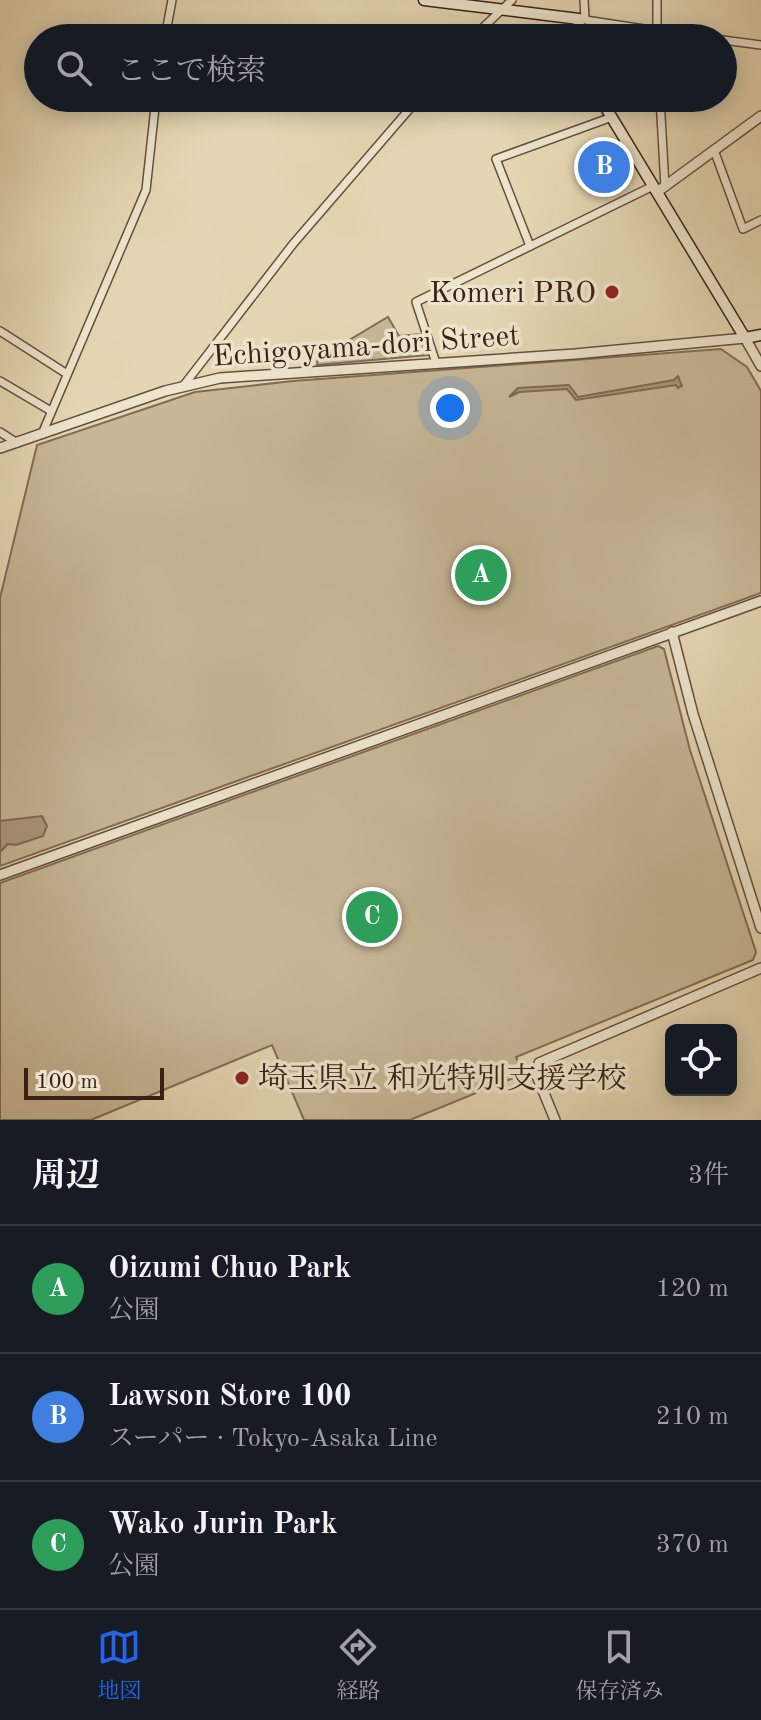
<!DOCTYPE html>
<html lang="ja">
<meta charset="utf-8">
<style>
:root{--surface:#171b24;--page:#242831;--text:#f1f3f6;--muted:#9ea1a6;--line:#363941;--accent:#2563eb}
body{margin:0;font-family:"Old Standard TT","Noto Serif JP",serif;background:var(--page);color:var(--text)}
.controls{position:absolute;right:24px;bottom:24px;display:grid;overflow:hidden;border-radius:12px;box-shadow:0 4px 20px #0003}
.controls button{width:72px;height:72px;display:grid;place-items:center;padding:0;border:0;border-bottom:2px solid var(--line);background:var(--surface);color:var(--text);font:40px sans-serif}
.scale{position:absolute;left:24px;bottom:20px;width:140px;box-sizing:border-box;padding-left:8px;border:4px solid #3c2014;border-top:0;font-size:22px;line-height:28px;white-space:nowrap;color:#3c2014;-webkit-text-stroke:6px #ede4cd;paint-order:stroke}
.you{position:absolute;left:450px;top:408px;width:28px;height:28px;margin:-20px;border:6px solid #fff;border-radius:50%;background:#1a73e8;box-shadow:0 0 0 12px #1a73e833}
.badge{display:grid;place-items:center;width:52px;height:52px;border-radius:50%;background:var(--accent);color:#fff;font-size:26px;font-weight:700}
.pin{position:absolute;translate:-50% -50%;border:4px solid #fff;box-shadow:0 2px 8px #0006}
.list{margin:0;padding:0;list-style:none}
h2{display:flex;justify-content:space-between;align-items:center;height:104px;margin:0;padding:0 32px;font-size:34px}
h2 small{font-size:26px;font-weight:400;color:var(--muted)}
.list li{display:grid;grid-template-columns:52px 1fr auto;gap:24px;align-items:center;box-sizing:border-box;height:128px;padding:0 32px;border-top:2px solid var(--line)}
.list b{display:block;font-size:30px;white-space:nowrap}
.list p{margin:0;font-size:26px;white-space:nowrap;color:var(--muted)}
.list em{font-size:26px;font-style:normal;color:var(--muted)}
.icon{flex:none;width:44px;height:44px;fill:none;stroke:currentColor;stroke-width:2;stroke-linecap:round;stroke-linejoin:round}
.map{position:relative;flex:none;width:761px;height:1120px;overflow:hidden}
.search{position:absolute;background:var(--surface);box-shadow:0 4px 20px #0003;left:24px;right:24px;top:24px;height:88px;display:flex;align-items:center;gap:20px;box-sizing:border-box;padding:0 28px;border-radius:44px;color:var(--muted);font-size:30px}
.sheet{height:488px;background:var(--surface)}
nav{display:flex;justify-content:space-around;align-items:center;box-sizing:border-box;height:112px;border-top:2px solid var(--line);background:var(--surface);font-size:22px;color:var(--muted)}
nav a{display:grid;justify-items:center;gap:4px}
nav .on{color:var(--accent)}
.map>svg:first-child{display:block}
.green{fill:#c7b797;stroke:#826c56;stroke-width:2}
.water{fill:#ab987c;stroke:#7f6852;stroke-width:2}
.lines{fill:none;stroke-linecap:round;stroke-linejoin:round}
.minor-casing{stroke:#664e3c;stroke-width:10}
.tertiary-casing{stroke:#664e3c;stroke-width:12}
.secondary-casing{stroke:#3c2014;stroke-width:13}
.minor{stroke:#ede4cd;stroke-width:7}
.tertiary{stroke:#ede4cd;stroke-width:9}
.secondary{stroke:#ede4cd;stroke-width:10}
.poi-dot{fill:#8f2418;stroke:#ede4cd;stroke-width:3}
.labels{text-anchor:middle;stroke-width:7;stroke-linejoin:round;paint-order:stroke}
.poi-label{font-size:30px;fill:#3c2014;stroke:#ede4cd;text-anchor:end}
.street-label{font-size:30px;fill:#3c2014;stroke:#ede4cd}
</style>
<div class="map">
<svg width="761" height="1120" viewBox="0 0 761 1120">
<rect width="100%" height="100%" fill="#e4d6b2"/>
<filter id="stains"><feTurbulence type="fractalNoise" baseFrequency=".0025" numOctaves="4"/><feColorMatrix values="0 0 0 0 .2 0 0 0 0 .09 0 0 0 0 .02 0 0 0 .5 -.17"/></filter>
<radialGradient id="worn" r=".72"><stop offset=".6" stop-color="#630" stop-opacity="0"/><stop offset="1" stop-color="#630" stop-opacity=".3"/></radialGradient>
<g class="green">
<polygon points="388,317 399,336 421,334 428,355 317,365 318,353 325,347 329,352"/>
<polygon points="721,349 747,367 761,391 761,593 0,866 0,598 37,445 195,392 293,381"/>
<polygon points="658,646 664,649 690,750 756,952 753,960 516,1057 523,1074 410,1120 304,1120 272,1045 91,1120 0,1120 0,883"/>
</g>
<g class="water">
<polygon points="678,376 682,386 678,388 676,385 576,400 567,389 519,392 509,397 518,388 569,385 578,397 674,380"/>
<polygon points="42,816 47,826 43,836 16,845 8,844 0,852 0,821"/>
</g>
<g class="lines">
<defs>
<g id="minor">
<polyline points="584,0 585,19"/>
<polyline points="579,19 703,38"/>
<polyline points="165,38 172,0"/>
<polyline points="472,38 512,0"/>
<polyline points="657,38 657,0"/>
<polyline points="723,40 761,45"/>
<polyline points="660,98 665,187"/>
<polyline points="714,150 743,229 761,220"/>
<polyline points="530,246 496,159 612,117"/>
<polyline points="0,331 67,374"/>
<polyline points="436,363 416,302 653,186"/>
<polyline points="0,381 51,411"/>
<polyline points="184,385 293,244 419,98"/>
<polyline points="0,432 17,443"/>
<polyline points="42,434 146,190 156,98"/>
</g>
<g id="tertiary">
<polyline points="657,192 761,116"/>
<polyline points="0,448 165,391 220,378 575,354 745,338 761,366"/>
<polyline points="672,632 693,714 761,928"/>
<polyline points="0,875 761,601"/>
<polyline points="555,1120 537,1076 539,1063 761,968"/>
</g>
<g id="secondary">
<polyline points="424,0 579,19 578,38"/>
<polyline points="600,98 745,338 761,335"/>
</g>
</defs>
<use href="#minor" class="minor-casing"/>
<use href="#tertiary" class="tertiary-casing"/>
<use href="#secondary" class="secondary-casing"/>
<use href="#minor" class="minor"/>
<use href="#tertiary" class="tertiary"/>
<use href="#secondary" class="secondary"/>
</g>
<g class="poi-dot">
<circle cx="612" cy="292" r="8"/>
<circle cx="242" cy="1078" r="8"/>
</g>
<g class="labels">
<g class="poi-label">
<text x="596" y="302">Komeri PRO</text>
<text x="258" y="1088" text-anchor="start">埼玉県立 和光特別支援学校</text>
</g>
<g class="street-label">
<text transform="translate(366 345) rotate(-4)" y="10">Echigoyama-dori Street</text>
</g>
</g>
<rect width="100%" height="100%" filter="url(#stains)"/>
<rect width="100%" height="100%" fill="url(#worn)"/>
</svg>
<div class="controls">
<button><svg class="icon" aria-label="locate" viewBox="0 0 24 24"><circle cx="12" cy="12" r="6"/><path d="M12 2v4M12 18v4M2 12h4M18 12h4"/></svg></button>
</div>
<div class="scale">100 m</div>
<div class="you"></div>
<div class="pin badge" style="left:481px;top:575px;background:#2e9e5b">A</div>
<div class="pin badge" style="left:604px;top:167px;background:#3f7fe0">B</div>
<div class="pin badge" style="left:372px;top:917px;background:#2e9e5b">C</div>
<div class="search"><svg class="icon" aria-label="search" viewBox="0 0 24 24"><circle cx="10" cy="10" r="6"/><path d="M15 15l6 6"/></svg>ここで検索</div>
</div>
<section class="sheet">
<h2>周辺<small>3件</small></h2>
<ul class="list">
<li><span class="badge" style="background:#2e9e5b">A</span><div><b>Oizumi Chuo Park</b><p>公園</p></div><em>120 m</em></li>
<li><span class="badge" style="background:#3f7fe0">B</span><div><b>Lawson Store 100</b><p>スーパー · Tokyo-Asaka Line</p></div><em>210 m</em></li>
<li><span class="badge" style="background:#2e9e5b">C</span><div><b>Wako Jurin Park</b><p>公園</p></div><em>370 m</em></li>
</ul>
</section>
<nav>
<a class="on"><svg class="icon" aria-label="map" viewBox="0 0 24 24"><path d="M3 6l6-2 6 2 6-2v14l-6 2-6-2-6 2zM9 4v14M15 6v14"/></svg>地図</a>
<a><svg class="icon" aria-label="directions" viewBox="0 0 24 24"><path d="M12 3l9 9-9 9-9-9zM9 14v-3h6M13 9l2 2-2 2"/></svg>経路</a>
<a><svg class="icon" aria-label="saved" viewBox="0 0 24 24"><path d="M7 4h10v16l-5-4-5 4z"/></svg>保存済み</a>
</nav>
